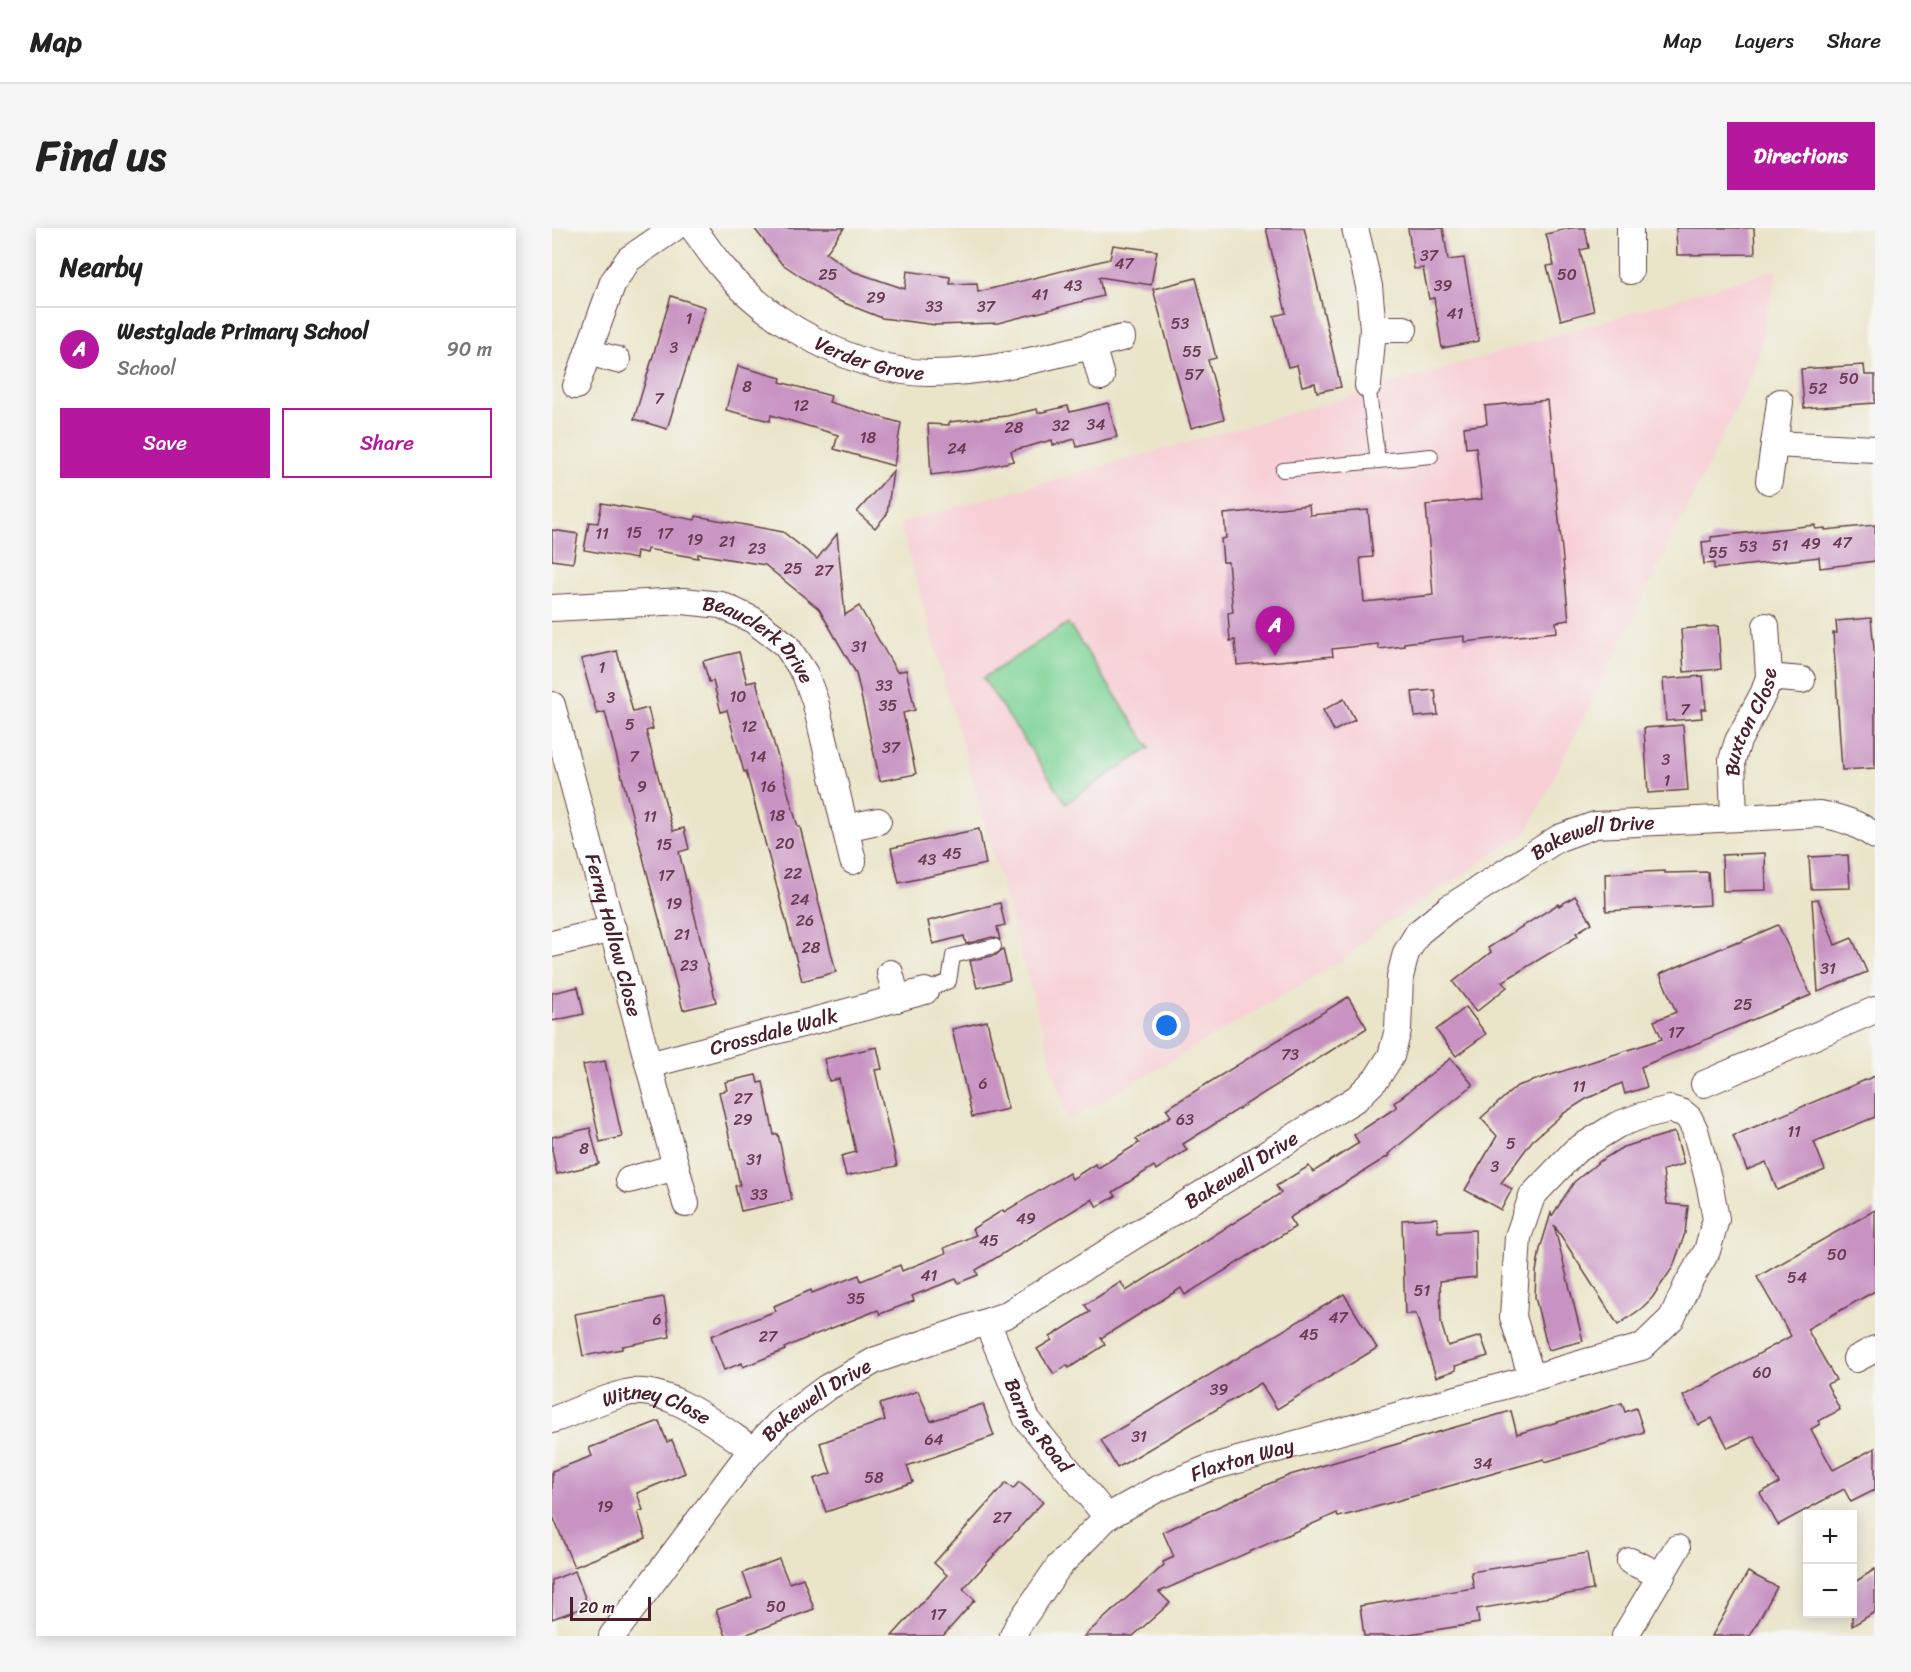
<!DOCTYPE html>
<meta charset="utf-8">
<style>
:root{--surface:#fff;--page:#f6f6f6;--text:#222;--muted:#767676;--line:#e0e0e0;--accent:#b5179e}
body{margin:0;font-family:Sriracha,sans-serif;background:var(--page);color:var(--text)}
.controls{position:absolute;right:18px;bottom:18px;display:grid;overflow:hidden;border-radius:0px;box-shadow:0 3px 15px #0003}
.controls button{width:54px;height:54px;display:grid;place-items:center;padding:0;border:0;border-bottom:2px solid var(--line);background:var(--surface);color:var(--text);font:30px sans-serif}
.scale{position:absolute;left:18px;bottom:15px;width:81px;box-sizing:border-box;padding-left:6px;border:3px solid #4a1f2b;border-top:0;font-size:16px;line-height:21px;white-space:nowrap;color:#4a1f2b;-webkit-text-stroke:4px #f6f6f2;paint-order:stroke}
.you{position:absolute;left:615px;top:798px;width:21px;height:21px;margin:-15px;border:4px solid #fff;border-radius:50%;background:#1a73e8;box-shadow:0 0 0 9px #1a73e833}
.badge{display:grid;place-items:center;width:39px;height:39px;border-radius:50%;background:var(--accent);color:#fff;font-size:20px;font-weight:700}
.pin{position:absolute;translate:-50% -50px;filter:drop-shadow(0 2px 3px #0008)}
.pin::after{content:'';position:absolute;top:32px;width:21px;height:18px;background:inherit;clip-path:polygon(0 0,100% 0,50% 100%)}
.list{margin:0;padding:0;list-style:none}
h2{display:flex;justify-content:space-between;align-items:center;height:78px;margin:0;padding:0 24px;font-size:26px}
h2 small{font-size:20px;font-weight:400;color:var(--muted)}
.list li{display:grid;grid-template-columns:39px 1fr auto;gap:18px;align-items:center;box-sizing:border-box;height:84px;padding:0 24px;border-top:2px solid var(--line)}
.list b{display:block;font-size:22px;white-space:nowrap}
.list p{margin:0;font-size:20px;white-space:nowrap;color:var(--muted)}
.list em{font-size:20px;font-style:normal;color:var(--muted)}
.actions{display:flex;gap:12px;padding:18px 24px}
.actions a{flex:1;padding:14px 0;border:2px solid var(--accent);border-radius:0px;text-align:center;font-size:21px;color:var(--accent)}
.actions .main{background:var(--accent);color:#fff}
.map{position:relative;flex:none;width:1323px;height:1408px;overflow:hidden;border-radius:0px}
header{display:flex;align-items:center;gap:36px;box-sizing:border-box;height:84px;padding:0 30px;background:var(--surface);border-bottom:2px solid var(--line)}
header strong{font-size:28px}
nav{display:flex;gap:33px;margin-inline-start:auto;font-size:21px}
.intro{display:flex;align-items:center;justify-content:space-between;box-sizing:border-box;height:144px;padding:0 36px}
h1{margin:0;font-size:42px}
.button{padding:15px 27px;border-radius:0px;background:var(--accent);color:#fff;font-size:21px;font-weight:700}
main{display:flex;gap:36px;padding:0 36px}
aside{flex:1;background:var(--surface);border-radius:0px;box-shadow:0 3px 15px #0003}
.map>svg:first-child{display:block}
.built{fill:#f7cfd5}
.green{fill:#7fd497;stroke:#647a61;stroke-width:1.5}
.building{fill:#c893c2}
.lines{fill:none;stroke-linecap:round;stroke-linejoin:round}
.service-casing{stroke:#623d43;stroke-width:16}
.minor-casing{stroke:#623d43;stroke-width:28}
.service{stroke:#fff;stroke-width:14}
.minor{stroke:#fff;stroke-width:26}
.labels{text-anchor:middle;stroke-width:6;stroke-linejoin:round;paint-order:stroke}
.number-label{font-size:16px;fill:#6a3c51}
.street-label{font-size:20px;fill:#4a1f2b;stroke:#f6f6f2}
</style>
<header>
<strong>Map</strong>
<nav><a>Map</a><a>Layers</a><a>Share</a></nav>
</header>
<div class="intro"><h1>Find us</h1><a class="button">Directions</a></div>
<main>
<aside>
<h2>Nearby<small></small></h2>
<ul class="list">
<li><span class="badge">A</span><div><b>Westglade Primary School</b><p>School</p></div><em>90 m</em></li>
</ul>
<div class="actions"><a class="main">Save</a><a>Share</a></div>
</aside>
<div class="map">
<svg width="1323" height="1408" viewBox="0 0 1323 1408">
<rect width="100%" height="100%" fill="#f6f6f2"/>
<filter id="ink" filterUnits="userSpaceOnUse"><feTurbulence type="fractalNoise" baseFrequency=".0167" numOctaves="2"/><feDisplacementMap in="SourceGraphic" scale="12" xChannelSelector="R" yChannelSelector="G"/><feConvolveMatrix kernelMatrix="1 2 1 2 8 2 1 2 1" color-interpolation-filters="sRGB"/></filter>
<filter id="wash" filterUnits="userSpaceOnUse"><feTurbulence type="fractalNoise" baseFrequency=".008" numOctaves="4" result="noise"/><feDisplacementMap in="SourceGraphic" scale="24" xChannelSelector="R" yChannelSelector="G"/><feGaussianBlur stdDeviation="1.35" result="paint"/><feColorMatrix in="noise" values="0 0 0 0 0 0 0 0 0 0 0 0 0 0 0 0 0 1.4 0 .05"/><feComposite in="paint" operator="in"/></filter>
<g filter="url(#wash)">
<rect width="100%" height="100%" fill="#eae5c9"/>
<polygon class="built" points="1225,41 1203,142 975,605 825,702 793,731 516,893 348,295 793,170"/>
<polygon class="green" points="516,395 598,520 514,575 431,450"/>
<g id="blocks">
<g class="building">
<polygon points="202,0 292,0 274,25 300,43 353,61 355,43 398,49 398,56 425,55 426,64 558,31 561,17 605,23 599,57 547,49 551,68 446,95 384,97 330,90 282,71 229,35"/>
<polygon points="714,0 752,0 789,159 765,164 763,155 750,158 745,137 736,139 722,88 734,85"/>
<polygon points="856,0 891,0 896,32 912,30 927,113 890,120 882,70 877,71 871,40 862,41"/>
<polygon points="1019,0 1033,0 1037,20 1028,22 1042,83 1009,92 995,38 1002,37 994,6"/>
<polygon points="1124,0 1202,0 1203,26 1125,27"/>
<polygon points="644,50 664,130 656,132 672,191 639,200 601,61"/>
<polygon points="119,68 153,79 115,201 82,191"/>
<polygon points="1312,137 1313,147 1323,147 1323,175 1252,180 1249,141"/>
<polygon points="186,138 229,150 228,154 279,168 277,174 349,195 342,238 282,221 286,207 219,187 218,193 174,182"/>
<polygon points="995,172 1017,392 1004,394 1005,404 912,414 912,408 852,415 852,418 827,421 826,416 780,421 781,428 685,437 683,412 678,413 676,385 681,384 676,334 671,334 669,311 674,310 672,286 757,277 758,287 816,282 821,329 808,330 812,374 881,367 874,277 930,271 924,219 914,220 912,199 935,196 933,178"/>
<polygon points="556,175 565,209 525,219 523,211 501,217 500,212 459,223 462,233 421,242 379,247 376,196 397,197 397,194 455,188 485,181 486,185 516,178 518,184"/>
<polygon points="341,243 335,286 323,300 305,284"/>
<polygon points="50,275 143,292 144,288 231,304 265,331 285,306 293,387 307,378 345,444 354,442 363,482 351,485 364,546 328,553 304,445 267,381 213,337 146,326 146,330 95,321 94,325 85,323 84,331 32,322 37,294 46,295"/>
<polygon points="1263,297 1263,301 1273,300 1273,302 1323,297 1323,333 1268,340 1267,329 1162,341 1162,335 1152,336 1150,314 1159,313 1159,309"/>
<polygon points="0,302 26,306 21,335 0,332"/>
<polygon points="1319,390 1323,432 1323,540 1290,542 1281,405 1285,405 1284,393"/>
<polygon points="1166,398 1169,441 1132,444 1129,401"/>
<polygon points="65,423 81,484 96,480 101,501 94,503 121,603 132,600 137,621 127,624 164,774 131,782 53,484 45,486 29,431"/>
<polygon points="187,424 195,455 204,453 246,599 248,599 284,744 250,753 194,543 192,544 175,482 169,484 161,453 157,454 151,433"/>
<polygon points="1151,448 1154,481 1149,481 1150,490 1114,493 1111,451"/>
<polygon points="883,462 886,487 863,489 860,464"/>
<polygon points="792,471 803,492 782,503 771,482"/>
<polygon points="1131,497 1136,562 1096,565 1092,500"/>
<polygon points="427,601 434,636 347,655 339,620"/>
<polygon points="1213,625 1214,662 1171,663 1170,627"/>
<polygon points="1296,627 1298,660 1259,661 1257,629"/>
<polygon points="1113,643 1113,645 1156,644 1158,677 1054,683 1053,646"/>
<polygon points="1023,668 1040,695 1024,705 1026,708 950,754 955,759 924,784 901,754 939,724 936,720 1006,676 1007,678"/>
<polygon points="1266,671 1283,717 1300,710 1315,744 1266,764 1260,672"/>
<polygon points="448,675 453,697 445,699 448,712 440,709 414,716 412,708 381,716 376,693"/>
<polygon points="1226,697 1259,767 1089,839 1095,859 1073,866 1070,855 1034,871 1012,885 980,913 949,955 960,961 949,982 913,962 945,908 929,890 965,858 1110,811 1102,793 1124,784 1108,746 1184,714 1185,715"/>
<polygon points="451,721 458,752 425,760 418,733 444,727"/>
<polygon points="26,759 32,786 0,793 0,765"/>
<polygon points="796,769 815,800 631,916 635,922 604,942 602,938 561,964 564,968 545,979 540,971 424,1042 426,1047 406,1055 404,1051 360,1068 362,1073 328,1086 326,1082 257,1109 232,1120 233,1122 191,1139 190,1135 172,1142 159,1108 224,1083 222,1078 259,1062 260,1065 307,1047 309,1053 348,1037 350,1043 394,1025 392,1020 424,1007 420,1001 451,982 452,984 517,945 520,951 543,936 546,940 587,915 584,911 619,888 614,881"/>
<polygon points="914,779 934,806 904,828 884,802"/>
<polygon points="435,793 456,881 420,889 400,801"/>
<polygon points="325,819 330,841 323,842 345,938 294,948 289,928 304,924 287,851 277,853 272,831"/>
<polygon points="899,830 921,857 836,926 838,927 737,990 743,999 727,1009 633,1067 629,1060 549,1110 553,1117 517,1140 515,1137 502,1146 485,1121 500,1112 498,1109 538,1084 533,1077 569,1054 574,1063 729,965 724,958 757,938 761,944 807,915 802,907 845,879 842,875"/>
<polygon points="53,833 70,909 48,914 31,837"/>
<polygon points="204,847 206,855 211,854 222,907 226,906 240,972 189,983 183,958 188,957 167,864 175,862 173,854"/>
<polygon points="1323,848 1323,889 1262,914 1273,942 1225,962 1214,934 1195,942 1181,908"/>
<polygon points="38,900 47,936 5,946 0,922 0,909"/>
<polygon points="1123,904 1132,936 1111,942 1115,976 1136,978 1133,1005 1121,1039 1100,1070 1090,1080 1066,1097 1002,997 1031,1113 996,1122 983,1069 984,1044 988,1021 999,985 1000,988 1022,954 1048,933 1071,919"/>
<polygon points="1323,982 1323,1063 1255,1101 1284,1152 1275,1156 1288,1182 1266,1193 1268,1196 1259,1201 1281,1242 1323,1220 1323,1262 1299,1274 1292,1261 1226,1297 1208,1265 1227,1255 1202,1208 1176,1220 1160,1190 1147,1197 1131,1168 1239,1108 1205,1049"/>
<polygon points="885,990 886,1004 923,1002 924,1049 888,1053 889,1095 896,1118 929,1108 936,1128 903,1138 904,1142 884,1149 864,1086 853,1086 850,992"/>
<polygon points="792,1066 825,1120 725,1181 709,1155 565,1240 549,1212"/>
<polygon points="112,1069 118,1109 70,1118 70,1121 31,1128 23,1086"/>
<polygon points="366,1163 379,1193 431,1176 442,1208 355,1238 361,1254 274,1284 262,1251 279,1245 268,1215 333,1192 328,1176"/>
<polygon points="1070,1175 1073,1184 1084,1180 1092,1204 993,1234 992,1231 806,1284 786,1289 785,1285 607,1364 618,1375 581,1408 532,1408 612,1337 611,1334 622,1329 611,1304 714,1257 738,1247 959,1183 965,1206"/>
<polygon points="107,1193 115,1214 120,1212 133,1245 85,1265 91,1282 86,1284 94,1310 22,1339 0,1286 0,1243 40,1228 37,1220"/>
<polygon points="467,1254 491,1274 411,1361 423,1372 391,1408 340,1408 395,1347 382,1335 454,1255 461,1261"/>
<polygon points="1035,1325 1041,1362 925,1381 927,1395 845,1408 812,1408 808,1378 922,1360 919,1344"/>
<polygon points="227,1331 237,1355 251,1350 262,1381 190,1408 174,1408 164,1382 200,1369 191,1345"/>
<polygon points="1323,1341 1323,1384 1300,1398 1300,1356"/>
<polygon points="23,1343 36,1378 0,1391 0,1352"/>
<polygon points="1196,1344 1225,1359 1198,1408 1160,1408"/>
</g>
</g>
</g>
<g filter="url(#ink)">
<use href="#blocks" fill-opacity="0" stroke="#623d43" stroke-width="1.5"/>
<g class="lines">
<defs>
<g id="service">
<polyline points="816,157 826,233"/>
<polyline points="731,242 879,228"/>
<polyline points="373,763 397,753 401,728 442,718"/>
</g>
<g id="minor">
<path id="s1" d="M141,0C151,13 160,28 171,40C217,96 305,144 377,145C443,145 507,126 570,110"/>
<polyline points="803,0 817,58 821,101 816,157"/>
<polyline points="1078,0 1078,43"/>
<polyline points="821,101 852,101"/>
<polyline points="540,117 549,149"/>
<polyline points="36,124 65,132"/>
<polyline points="24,158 61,54 77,31 122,0"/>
<polyline points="1222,216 1323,221"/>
<polyline points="1217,253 1228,174"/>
<path id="s2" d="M0,380L131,373L169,377L201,392L234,417L253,446L263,473L301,633"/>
<polyline points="1217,449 1250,452"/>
<path id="s3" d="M0,477L134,976"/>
<path id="s4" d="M1182,590L1180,532L1186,513L1212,464L1217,449L1214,398"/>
<polyline points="293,600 326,593"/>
<polyline points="0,716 61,701"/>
<polyline points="338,745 345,771"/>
<path id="s5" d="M97,837L373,763"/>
<polyline points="1152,856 1323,782"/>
<polyline points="77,952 124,939"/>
<path id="s6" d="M435,1094L475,1191L555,1289"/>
<polyline points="1304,1131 1323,1121"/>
<path id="s7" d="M0,1192C24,1184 49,1171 74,1165C116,1156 168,1200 201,1222"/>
<polyline points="1078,1333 1110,1348"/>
<path id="s8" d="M60,1408L192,1232L228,1194L274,1160L324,1132L454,1087L805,870L825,850L839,828L846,802L848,749L854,725L866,705L897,680L1007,610L1043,597L1268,586C1289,590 1306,595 1323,608"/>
<path id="s9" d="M461,1408L466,1397L507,1338L555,1289L605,1261L657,1240L980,1150L1038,1133L1090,1119L1120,1090L1136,1055L1155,1023L1164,991L1157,954L1143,902L1137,890L1131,885L1118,881L1089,888L1065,897L1023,923L980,968L966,1009L961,1089L980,1150"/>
<polyline points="1073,1408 1125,1320"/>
</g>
</defs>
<use href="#service" class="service-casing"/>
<use href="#minor" class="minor-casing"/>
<use href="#service" class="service"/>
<use href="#minor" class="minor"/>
</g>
</g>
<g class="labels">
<g class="number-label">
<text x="877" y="33">37</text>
<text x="572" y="41">47</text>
<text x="276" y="52">25</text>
<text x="1015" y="52">50</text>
<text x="521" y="63">43</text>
<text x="891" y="63">39</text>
<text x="488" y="72">41</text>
<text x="324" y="75">29</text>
<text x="382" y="84">33</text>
<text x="434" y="84">37</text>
<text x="903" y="91">41</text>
<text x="137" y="96">1</text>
<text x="628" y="101">53</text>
<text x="122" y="125">3</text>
<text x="640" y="129">55</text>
<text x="642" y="152">57</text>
<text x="1297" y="156">50</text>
<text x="195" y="164">8</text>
<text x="1266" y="166">52</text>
<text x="107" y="176">7</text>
<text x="249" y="183">12</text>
<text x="544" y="202">34</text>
<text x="509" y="203">32</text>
<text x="462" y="205">28</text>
<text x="316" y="215">18</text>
<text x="405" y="226">24</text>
<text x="82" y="310">15</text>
<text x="50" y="311">11</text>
<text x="113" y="311">17</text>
<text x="143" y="317">19</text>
<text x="175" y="319">21</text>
<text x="1290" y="320">47</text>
<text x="1259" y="321">49</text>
<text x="1228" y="323">51</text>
<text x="1196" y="324">53</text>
<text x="205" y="326">23</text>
<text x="1166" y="330">55</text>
<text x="241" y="346">25</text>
<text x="272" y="348">27</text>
<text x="307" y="424">31</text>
<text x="50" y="445">1</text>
<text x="332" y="463">33</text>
<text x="186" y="474">10</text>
<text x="59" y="475">3</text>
<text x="336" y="483">35</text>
<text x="1133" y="487">7</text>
<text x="78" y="502">5</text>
<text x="197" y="504">12</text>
<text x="339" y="525">37</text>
<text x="82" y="534">7</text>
<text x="206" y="534">14</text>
<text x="1114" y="537">3</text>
<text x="1115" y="558">1</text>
<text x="90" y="564">9</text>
<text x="216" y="564">16</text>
<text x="225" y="593">18</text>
<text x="98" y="594">11</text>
<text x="233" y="621">20</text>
<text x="112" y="622">15</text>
<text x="400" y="631">45</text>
<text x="375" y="637">43</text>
<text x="241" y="651">22</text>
<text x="114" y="653">17</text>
<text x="248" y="677">24</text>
<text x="122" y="681">19</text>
<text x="253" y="698">26</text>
<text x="130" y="712">21</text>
<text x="259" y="725">28</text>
<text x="137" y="743">23</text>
<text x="1276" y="746">31</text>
<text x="1191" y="782">25</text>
<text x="1124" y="810">17</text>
<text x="738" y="832">73</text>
<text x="431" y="861">6</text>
<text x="1027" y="864">11</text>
<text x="191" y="876">27</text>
<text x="191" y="897">29</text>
<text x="633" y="897">63</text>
<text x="1242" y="909">11</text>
<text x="959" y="921">5</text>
<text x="32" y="926">8</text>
<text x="202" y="937">31</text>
<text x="943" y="944">3</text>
<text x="207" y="972">33</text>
<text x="474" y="996">49</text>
<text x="437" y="1018">45</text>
<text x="1285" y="1032">50</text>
<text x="377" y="1053">41</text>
<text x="1245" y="1055">54</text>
<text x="870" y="1068">51</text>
<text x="304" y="1076">35</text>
<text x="786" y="1095">47</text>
<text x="105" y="1097">6</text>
<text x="757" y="1112">45</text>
<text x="216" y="1114">27</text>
<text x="1210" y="1150">60</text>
<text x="667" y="1167">39</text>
<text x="587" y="1214">31</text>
<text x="382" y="1217">64</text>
<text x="931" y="1241">34</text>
<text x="322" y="1255">58</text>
<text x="53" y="1284">19</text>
<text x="450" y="1295">27</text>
<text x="224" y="1384">50</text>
<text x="386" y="1392">17</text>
</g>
<g class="street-label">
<text dy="7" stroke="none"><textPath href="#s1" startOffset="226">Verder Grove</textPath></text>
<text dy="7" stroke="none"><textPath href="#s2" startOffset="220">Beauclerk Drive</textPath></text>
<text dy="7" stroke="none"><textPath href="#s4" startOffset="100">Buxton Close</textPath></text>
<text dy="7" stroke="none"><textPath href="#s8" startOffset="1323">Bakewell Drive</textPath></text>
<text dy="7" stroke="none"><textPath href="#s3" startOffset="238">Ferny Hollow Close</textPath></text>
<text dy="7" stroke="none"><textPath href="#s5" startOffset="129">Crossdale Walk</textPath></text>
<text dy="7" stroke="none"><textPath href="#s8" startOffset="801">Bakewell Drive</textPath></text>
<text dy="7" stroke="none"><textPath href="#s8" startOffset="315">Bakewell Drive</textPath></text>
<text dy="7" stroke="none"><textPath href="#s7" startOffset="111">Witney Close</textPath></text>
<text dy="7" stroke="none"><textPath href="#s6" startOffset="116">Barnes Road</textPath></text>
<text dy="7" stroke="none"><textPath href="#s9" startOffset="300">Flaxton Way</textPath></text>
</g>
</g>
</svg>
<div class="controls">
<button>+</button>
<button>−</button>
</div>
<div class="scale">20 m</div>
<div class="you"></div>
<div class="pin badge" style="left:723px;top:428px">A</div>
</div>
</main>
